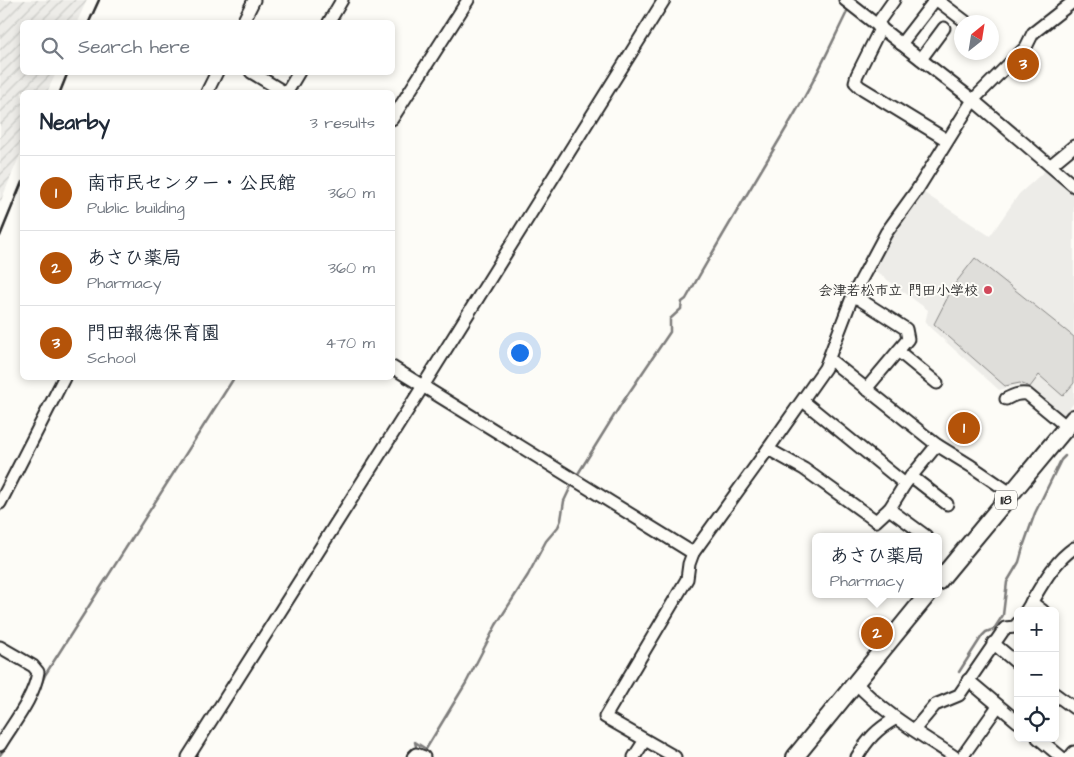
<!DOCTYPE html>
<meta charset="utf-8">
<style>
:root{--surface:#fff;--page:#f2f2f3;--text:#1f2937;--muted:#747a83;--line:#e0e1e3;--accent:#b45309}
body{margin:0;font-family:"Architects Daughter","Klee One",sans-serif;background:var(--page);color:var(--text)}
.controls{position:absolute;right:15px;bottom:15px;display:grid;overflow:hidden;border-radius:8px;box-shadow:0 2px 8px #0003}
.controls button{width:45px;height:45px;display:grid;place-items:center;padding:0;border:0;border-bottom:1px solid var(--line);background:var(--surface);color:var(--text);font:25px sans-serif}
.compass{position:absolute;left:954px;top:15px;width:45px;height:45px;border-radius:50%;background:var(--surface);box-shadow:0 2px 8px #0003;rotate:30deg}
.you{position:absolute;left:519px;top:352px;width:18px;height:18px;margin:-12px;border:4px solid #fff;border-radius:50%;background:#1a73e8;box-shadow:0 0 0 8px #1a73e833}
.badge{display:grid;place-items:center;width:32px;height:32px;border-radius:50%;background:var(--accent);color:#fff;font-size:16px;font-weight:700}
.pin{position:absolute;translate:-50% -50%;border:2px solid #fff;box-shadow:0 1px 5px #0006}
.popup{position:absolute;left:812px;top:533px;width:130px;height:65px;box-sizing:border-box;display:grid;place-content:center;border-radius:8px;background:var(--surface);filter:drop-shadow(0 1px 4px #0005);font-size:16px;white-space:nowrap;color:var(--muted)}
.popup b{font-size:19px;color:var(--text)}
.popup::after{content:'';position:absolute;left:50%;top:100%;margin-left:-10px;border:10px solid transparent;border-top-color:var(--surface)}
.list{margin:0;padding:0;list-style:none}
h2{display:flex;justify-content:space-between;align-items:center;height:65px;margin:0;padding:0 20px;font-size:21px}
h2 small{font-size:16px;font-weight:400;color:var(--muted)}
.list li{display:grid;grid-template-columns:32px 1fr auto;gap:15px;align-items:center;box-sizing:border-box;height:75px;padding:0 20px;border-top:1px solid var(--line)}
.list b{display:block;font-size:19px;white-space:nowrap}
.list p{margin:0;font-size:16px;white-space:nowrap;color:var(--muted)}
.list em{font-size:16px;font-style:normal;color:var(--muted)}
.icon{flex:none;width:28px;height:28px;fill:none;stroke:currentColor;stroke-width:2;stroke-linecap:round;stroke-linejoin:round}
.map{position:relative;flex:none;width:1074px;height:757px;overflow:hidden}
.search{position:absolute;background:var(--surface);box-shadow:0 2px 8px #0003;left:20px;top:20px;width:375px;height:55px;display:flex;align-items:center;gap:12px;box-sizing:border-box;padding:0 18px;border-radius:8px;color:var(--muted);font-size:19px}
.panel{position:absolute;background:var(--surface);box-shadow:0 2px 8px #0003;left:20px;top:90px;width:375px;height:290px;border-radius:8px}
.map>svg:first-child{display:block}
.built{fill:#edece8}
.industrial{fill:url(#industrial-furrows)}
.pitch{fill:#dfdeda;stroke:#858482}
.lines{fill:none;stroke-linecap:round;stroke-linejoin:round}
.stream{stroke:#7e7d7b;stroke-width:2.5}
.minor-casing{stroke:#2b2b2b;stroke-width:15}
.highway-casing{stroke:#2b2b2b;stroke-width:20}
.minor{stroke:#fdfcf7;stroke-width:11}
.highway{stroke:#fdfcf7;stroke-width:16}
.rail{stroke:#2b2b2b;stroke-width:2.5}
.poi-dot{fill:#d1495b;stroke:#fdfcf7;stroke-width:2}
.labels{text-anchor:middle;stroke-width:4;stroke-linejoin:round;paint-order:stroke}
.shield{fill:#fdfcf7;stroke:#6a6a68;stroke-width:1}
.shield-label{font-size:12px;font-weight:bold;fill:#2b2b2b}
.poi-label{font-size:14px;font-weight:bold;fill:#2b2b2b;stroke:#fdfcf7;text-anchor:end}
</style>
<div class="map">
<svg width="1074" height="757" viewBox="0 0 1074 757">
<defs>
<pattern id="industrial-furrows" width="10" height="10" patternUnits="userSpaceOnUse" patternTransform="scale(1.25)"><rect width="10" height="10" fill="#edece8"/><path d="M-1 1l2-2M0 10L10 0M9 11l2-2" fill="none" stroke="#cbcbc7"/></pattern>
</defs>
<rect width="100%" height="100%" fill="#fdfcf7"/>
<filter id="ink" filterUnits="userSpaceOnUse"><feTurbulence type="fractalNoise" baseFrequency=".02" numOctaves="2"/><feDisplacementMap in="SourceGraphic" scale="10" xChannelSelector="R" yChannelSelector="G"/><feConvolveMatrix kernelMatrix="1 2 1 2 8 2 1 2 1" color-interpolation-filters="sRGB"/></filter>
<g filter="url(#ink)">
<polygon class="built" points="1047,169 1074,190 1074,403 1062,417 1026,387 1019,385 999,390 925,323 928,310 874,270 898,227 921,191 990,236 1019,194"/>
<polygon class="industrial" points="0,0 87,0 77,22 22,22 22,72 56,73 47,92 22,92 22,150 0,203"/>
<polygon class="pitch" points="975,258 1074,337 1074,383 1063,396 1039,375 1030,387 1020,383 1005,386 934,324 954,285"/>
<g class="lines">
<g class="stream">
<path d="M576,477L620,406L670,332V319L681,309L682,302L686,299C723,233 763,168 801,103C819,72 833,40 849,8"/>
<polyline points="959,672 982,636 986,632 994,629 1003,615 1007,582 1019,562 1024,544 1035,513 1061,460 1065,456"/>
<polyline points="40,687 45,675 234,378"/>
<polyline points="417,751 415,742 426,749 466,683 496,625 528,575 546,541 558,527 561,520 564,501 573,482"/>
<polyline points="0,755 5,748"/>
</g>
<defs>
<g id="minor">
<polyline points="845,0 973,100 1074,186"/>
<polyline points="937,0 966,22"/>
<polyline points="243,22 254,0"/>
<polyline points="329,22 342,0"/>
<polyline points="877,24 894,0"/>
<polyline points="881,27 857,75 855,82 860,87 947,140"/>
<polyline points="901,44 935,0"/>
<polyline points="921,59 944,28"/>
<polyline points="251,72 284,92"/>
<polyline points="207,92 217,72"/>
<polyline points="287,92 299,72"/>
<polyline points="392,119 468,0"/>
<polyline points="1051,165 1074,146"/>
<polyline points="853,295 906,329 908,339 866,389"/>
<polyline points="898,351 937,383"/>
<polyline points="829,359 937,445 971,466 1012,494"/>
<polyline points="392,367 693,553"/>
<path d="M1006,399C1014,395 1018,393 1027,394L1067,427"/>
<polyline points="803,401 905,484"/>
<polyline points="768,449 804,469 876,521 890,508 905,484 937,445"/>
<polyline points="911,476 947,504"/>
<polyline points="0,503 64,378"/>
<polyline points="889,509 926,536"/>
<polyline points="1031,602 1043,611"/>
<path d="M1026,611C1040,589 1052,563 1074,548"/>
<polyline points="993,643 1018,664"/>
<path d="M0,647L33,666L38,672C34,698 14,722 0,745"/>
<polyline points="968,680 1018,722"/>
<path d="M855,682C883,713 920,734 955,757"/>
<polyline points="1055,694 1074,708"/>
<polyline points="914,730 935,705 959,695 1005,628 1015,627 1018,623"/>
<polyline points="1038,738 1061,757"/>
<polyline points="188,757 423,386 664,0"/>
<polyline points="413,757 416,754 424,757"/>
<polyline points="634,757 645,740"/>
<polyline points="675,757 605,717 687,579 689,564 693,553 768,449 825,368 853,295 886,233 917,190 973,100 1026,47 1033,33 1074,1"/>
<path d="M857,757C868,739 877,729 895,719"/>
<polyline points="962,757 998,706"/>
<polyline points="1070,757 1074,752"/>
</g>
<g id="highway">
<polyline points="938,582 1074,418"/>
<polyline points="795,757 928,594"/>
</g>
</defs>
<use href="#minor" class="minor-casing"/>
<use href="#highway" class="highway-casing"/>
<use href="#minor" class="minor"/>
<use href="#highway" class="highway"/>
<g class="rail">
<polyline points="89,22 99,0"/>
<polyline points="60,92 68,72"/>
<polyline points="0,236 22,182"/>
</g>
</g>
</g>
<circle class="poi-dot" cx="988" cy="290" r="5"/>
<g class="labels">
<rect class="shield" x="995" y="490.5" width="22" height="19" rx="4"/>
<g class="shield-label">
<text x="1006" y="504">118</text>
</g>
<g class="poi-label">
<text x="978" y="295">会津若松市立 門田小学校</text>
</g>
</g>
</svg>
<div class="controls">
<button>+</button>
<button>−</button>
<button><svg class="icon" aria-label="locate" viewBox="0 0 24 24"><circle cx="12" cy="12" r="6"/><path d="M12 2v4M12 18v4M2 12h4M18 12h4"/></svg></button>
</div>
<svg class="compass" viewBox="-18 -18 36 36"><path d="M0-13l5 13h-10z" fill="#e53935"/><path d="M0 13l5-13h-10z" fill="#747a83"/></svg>
<div class="you"></div>
<div class="pin badge" style="left:964px;top:428px">1</div>
<div class="pin badge" style="left:877px;top:633px">2</div>
<div class="popup"><b>あさひ薬局</b>Pharmacy</div>
<div class="pin badge" style="left:1023px;top:64px">3</div>
<div class="search"><svg class="icon" aria-label="search" viewBox="0 0 24 24"><circle cx="10" cy="10" r="6"/><path d="M15 15l6 6"/></svg>Search here</div>
<section class="panel">
<h2>Nearby<small>3 results</small></h2>
<ul class="list">
<li><span class="badge">1</span><div><b>南市民センター・公民館</b><p>Public building</p></div><em>360 m</em></li>
<li><span class="badge">2</span><div><b>あさひ薬局</b><p>Pharmacy</p></div><em>360 m</em></li>
<li><span class="badge">3</span><div><b>門田報徳保育園</b><p>School</p></div><em>470 m</em></li>
</ul>
</section>
</div>
